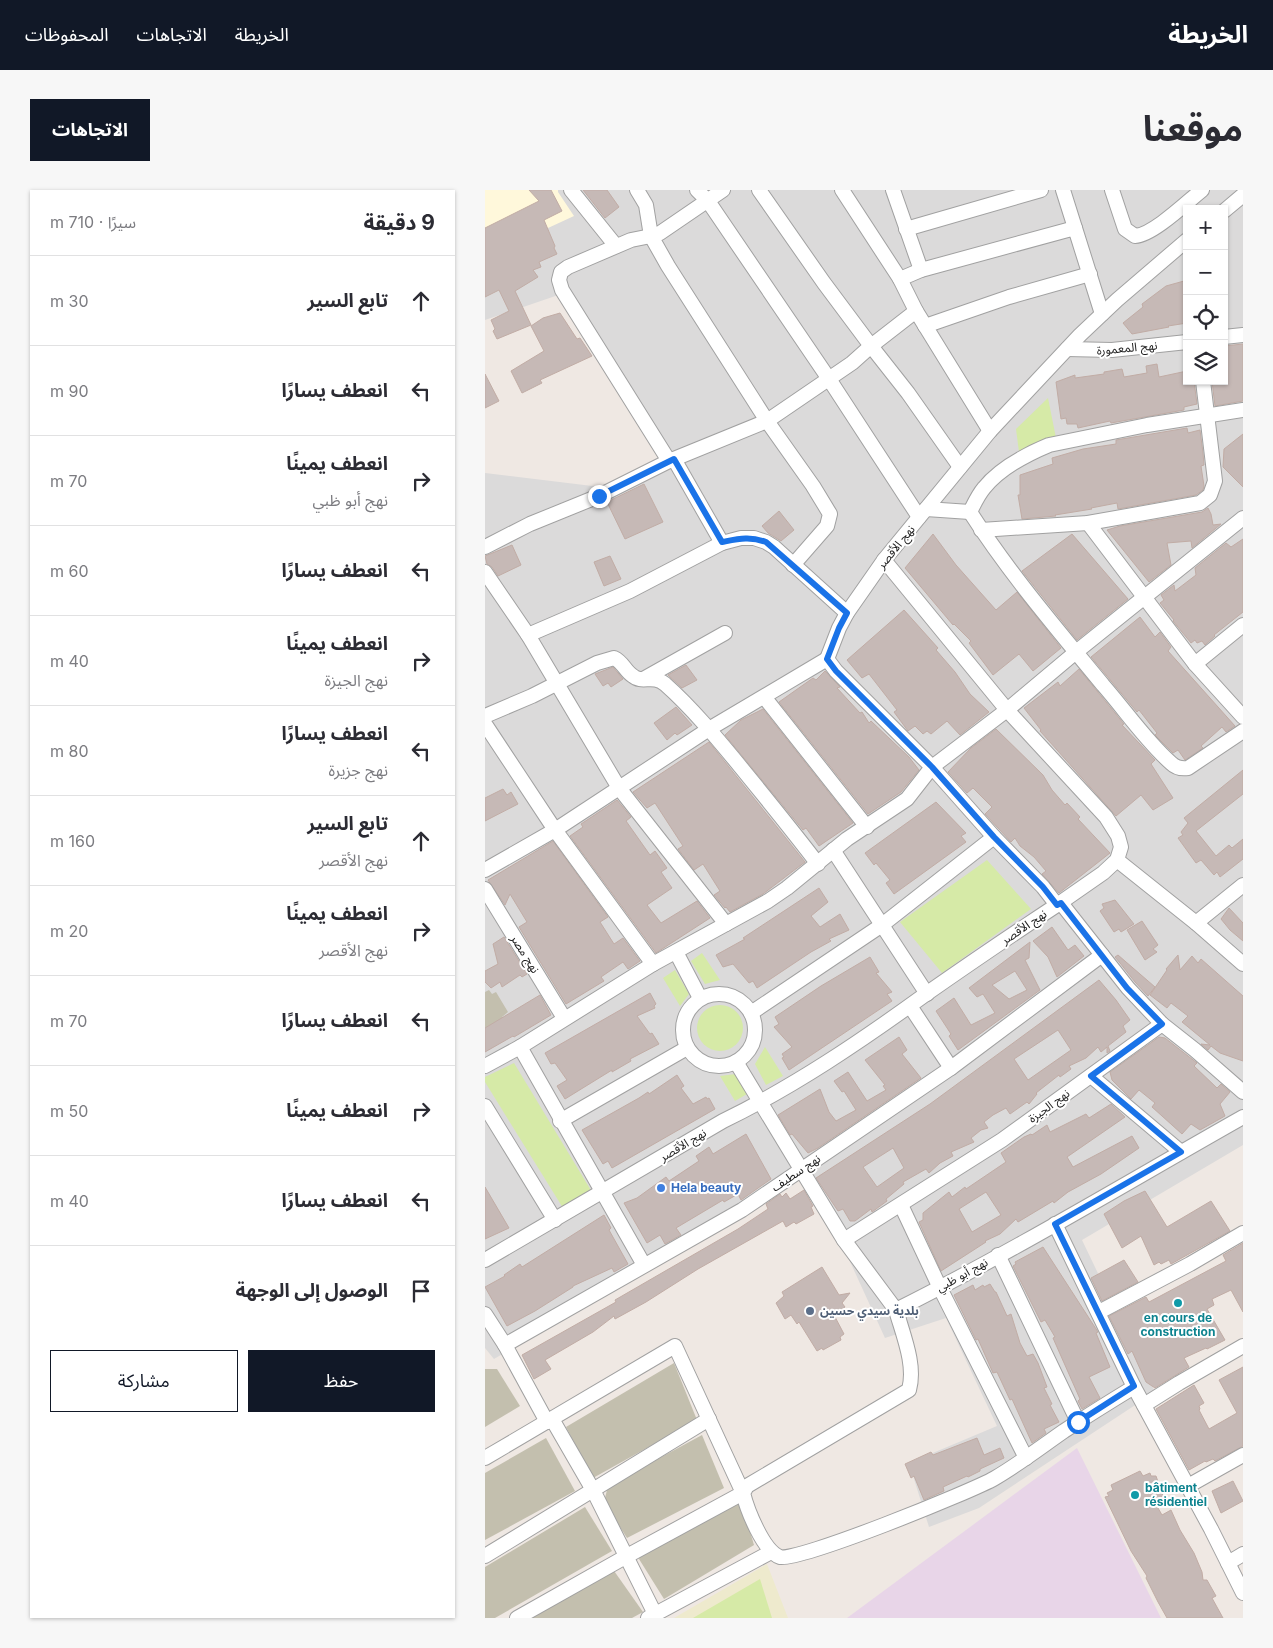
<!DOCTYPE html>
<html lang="ar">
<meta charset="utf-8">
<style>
:root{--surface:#fff;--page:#f7f7f7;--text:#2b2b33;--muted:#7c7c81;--line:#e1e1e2;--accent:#111827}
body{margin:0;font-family:Inter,"Noto Sans Arabic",sans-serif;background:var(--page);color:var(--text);direction:rtl}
.controls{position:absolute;right:15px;top:15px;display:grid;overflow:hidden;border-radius:0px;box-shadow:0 1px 4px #0004}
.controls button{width:45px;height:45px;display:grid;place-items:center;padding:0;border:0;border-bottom:1px solid var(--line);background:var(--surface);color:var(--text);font:25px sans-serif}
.stop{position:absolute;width:15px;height:15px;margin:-11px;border:4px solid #1a73e8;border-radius:50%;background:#fff}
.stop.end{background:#1a73e8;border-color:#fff;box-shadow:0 1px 5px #0008}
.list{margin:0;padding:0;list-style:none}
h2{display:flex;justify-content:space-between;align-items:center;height:65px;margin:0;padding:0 20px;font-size:21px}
h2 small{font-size:16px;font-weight:400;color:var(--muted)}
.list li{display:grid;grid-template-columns:32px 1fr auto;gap:15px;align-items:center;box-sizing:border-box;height:90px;padding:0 20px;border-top:1px solid var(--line)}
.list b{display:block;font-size:19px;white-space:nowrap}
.list p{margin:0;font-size:16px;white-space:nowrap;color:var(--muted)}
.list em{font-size:16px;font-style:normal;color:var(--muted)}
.actions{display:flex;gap:10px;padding:15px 20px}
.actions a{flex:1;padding:11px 0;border:1px solid var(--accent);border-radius:0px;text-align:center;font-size:18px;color:var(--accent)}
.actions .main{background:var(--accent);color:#fff}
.icon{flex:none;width:28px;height:28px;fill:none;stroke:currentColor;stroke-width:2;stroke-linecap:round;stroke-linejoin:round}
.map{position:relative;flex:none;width:758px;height:1428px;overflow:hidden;direction:ltr;border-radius:0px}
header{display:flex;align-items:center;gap:30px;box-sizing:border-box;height:70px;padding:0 25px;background:var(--accent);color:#fff}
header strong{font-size:24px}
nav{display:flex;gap:28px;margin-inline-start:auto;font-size:18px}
.intro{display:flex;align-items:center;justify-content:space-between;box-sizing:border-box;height:120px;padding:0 30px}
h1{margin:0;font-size:35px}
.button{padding:12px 22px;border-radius:0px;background:var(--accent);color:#fff;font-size:18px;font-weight:700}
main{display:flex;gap:30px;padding:0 30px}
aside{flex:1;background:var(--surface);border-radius:0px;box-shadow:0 1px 4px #0004}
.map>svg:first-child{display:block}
.residential{fill:#dbdada;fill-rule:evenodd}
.industrial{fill:#e8d5e8}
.education{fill:#fff8db}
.construction{fill:#c3bfae}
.farmland{fill:#eeeacd}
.grass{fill:#d6eaa7}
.building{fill:#c6b9b6;stroke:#c1aca5;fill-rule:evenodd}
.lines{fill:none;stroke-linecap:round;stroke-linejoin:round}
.street-casing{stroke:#a1a1a1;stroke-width:16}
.street{stroke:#fff;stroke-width:14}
.route{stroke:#1a73e8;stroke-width:6}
.shop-dot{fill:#3f7fe0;stroke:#fff;stroke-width:2}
.culture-dot{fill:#0f9aa8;stroke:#fff;stroke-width:2}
.service-dot{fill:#5c6f8a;stroke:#fff;stroke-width:2}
.labels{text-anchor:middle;stroke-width:4;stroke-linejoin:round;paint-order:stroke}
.street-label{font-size:12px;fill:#1d1d1d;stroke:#fff}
.shop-label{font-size:12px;font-weight:bold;fill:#366cbe;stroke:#fff;text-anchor:start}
.service-label{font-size:12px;font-weight:bold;fill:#4e5e75;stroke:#fff;text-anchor:start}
.culture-label{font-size:12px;font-weight:bold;fill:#0d838f;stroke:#fff}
</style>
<header>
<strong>الخريطة</strong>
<nav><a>الخريطة</a><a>الاتجاهات</a><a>المحفوظات</a></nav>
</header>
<div class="intro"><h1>موقعنا</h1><a class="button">الاتجاهات</a></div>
<main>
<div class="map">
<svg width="758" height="1428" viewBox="0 0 758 1428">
<rect width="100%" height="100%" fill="#efe8e3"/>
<path class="residential" d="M0,0H758V955L597,1050L670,1202L494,1318L444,1337L424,1273L512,1236L461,1128L400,1148L362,1065L317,986L9,1169L0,1158V283L132,299L182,267L82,102L0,130ZM702,19H739V191H702Z"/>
<polygon class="industrial" points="592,1258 676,1428 362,1428"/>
<polygon class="education" points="0,0 73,0 73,2 89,26 0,67"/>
<g class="construction">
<polygon points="4,800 7,804 11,802 23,822 17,827 17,831 4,839 12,855 0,862 0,802"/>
<polygon points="189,1173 212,1230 108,1288 81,1237"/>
<polygon points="0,1179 12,1179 35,1216 0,1237"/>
<polygon points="217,1245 239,1298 142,1348 119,1312 123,1296"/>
<polygon points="61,1248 90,1301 0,1350 0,1283"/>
<polygon points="245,1311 257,1315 269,1355 179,1409 154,1369 158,1359"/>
<polygon points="100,1317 127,1361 10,1428 0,1428 0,1377"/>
<polygon points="127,1378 158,1422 147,1428 45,1428"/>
</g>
<polygon class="farmland" points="282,1374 303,1428 189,1428"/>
<g class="grass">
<polygon points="563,208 571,248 534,262 531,239"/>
<polygon points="502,670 546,719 457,783 415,732"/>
<polygon points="217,763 235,790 220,794 206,771"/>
<polygon points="190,780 204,804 195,816 178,788"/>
<circle cx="235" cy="838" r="23"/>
<polygon points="280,857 298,886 281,895 270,874"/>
<polygon points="29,873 107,1002 78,1018 0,892 0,887"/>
<polygon points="251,884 262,904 250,911 235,886"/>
<polygon points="275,1389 287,1428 208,1428"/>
</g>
<g class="building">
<polygon points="44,0 66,0 77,21 59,30 70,56 69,58 72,64 54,72 56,77 48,80 53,87 30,101 46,135 12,149 8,141 10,139 6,130 24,121 14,100 0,107 0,38 54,11"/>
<polygon points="98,0 122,0 134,17 120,28"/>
<polygon points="699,91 702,103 702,133 683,136 684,137 647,144 638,133 658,117 657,114 681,96"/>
<polygon points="75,123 92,149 95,148 107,166 55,190 57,193 37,203 26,181 59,161 46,136 58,128"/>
<polygon points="758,154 758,211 730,216 727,191 739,191 739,156"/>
<polygon points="672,174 674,187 702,181 702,191 709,191 712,214 699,217 699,220 626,233 625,231 593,238 592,234 582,234 581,228 576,229 571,192 590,185 590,188 619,184 619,182 637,179 639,187 662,183 661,176"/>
<polygon points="0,184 14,211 0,218"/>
<polygon points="702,238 703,243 715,240 718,263 719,275 716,276 719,296 718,300 711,305 633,319 632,313 606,318 607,319 570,325 571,326 537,329 533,305 535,305 535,285 568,274 567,268 598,259 631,254 631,250"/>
<polygon points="758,244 758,297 738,277 739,259"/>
<polygon points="159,294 178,332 140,349 122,312"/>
<polygon points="723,318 726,324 728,335 736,334 707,358 706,351 682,353 686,375 664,392 622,340 635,336 717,322"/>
<polygon points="294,321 309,340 296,351 283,343 277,336"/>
<polygon points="448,344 471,375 511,420 532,402 576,458 548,481 534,464 508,485 484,453 486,451 469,434 468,435 420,378"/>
<polygon points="587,344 643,409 592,450 537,381"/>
<polygon points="758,349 758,422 729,445 730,446 720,455 717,451 712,453 710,450 706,453 688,431 689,430 675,413 679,410 676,405 689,395 690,401 711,385 710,378 741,353 746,357"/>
<polygon points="27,355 36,375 13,386 7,377 2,374 0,366"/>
<polygon points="125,366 136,389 119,396 109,372"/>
<polygon points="419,420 453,458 451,460 470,482 485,504 504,522 475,545 462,531 446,544 442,541 438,544 430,536 423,541 409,522 412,520 384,484 377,488 362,470"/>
<polygon points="655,427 670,447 675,442 686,457 683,461 750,536 741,542 737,537 716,556 718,558 700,570 693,560 688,563 670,545 672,543 654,520 652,522 606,467"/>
<polygon points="201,475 212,490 197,498 183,485"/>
<polygon points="128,477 138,489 126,497 123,493 118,496 110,484"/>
<polygon points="594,479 639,534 637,535 670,570 666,574 688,608 668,620 656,605 631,626 555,541 556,540 539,518 573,492 575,496"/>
<polygon points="340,481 355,497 352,498 375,523 377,522 384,533 386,531 424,567 434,580 416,602 383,624 294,512 328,488 331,490"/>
<polygon points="191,517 207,535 192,545 190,543 182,550 169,533"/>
<polygon points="278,519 368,633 334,656 321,638 318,640 240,545 256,530"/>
<polygon points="511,539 558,585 567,600 580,615 582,613 595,627 593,629 625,663 574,703 557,684 561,681 549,667 535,656 530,648 526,652 500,624 507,617 488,598 482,603 463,582 486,558"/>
<polygon points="224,552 320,672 278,704 245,722 241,717 240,718 229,705 235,701 218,674 209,680 193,659 198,656 170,613 162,618 148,602"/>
<polygon points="758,580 758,604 711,641 731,666 744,655 747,658 758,649 758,669 735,687 732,682 729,685 716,670 711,673 693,648 698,645 696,642 703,633 699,628"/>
<polygon points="18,599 22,605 26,602 33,614 0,631 0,608"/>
<polygon points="132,610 146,627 141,631 165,665 170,661 182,678 176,682 187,698 162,715 176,733 212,711 225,728 171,763 85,646 98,637 96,634"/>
<polygon points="451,612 481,643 476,646 481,652 409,704 401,693 405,690 391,673 389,675 380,663"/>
<polygon points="68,651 123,727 115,732 129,754 138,748 155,771 143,779 138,772 116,787 119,791 81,814 34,737 42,732 25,704 20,715 3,690"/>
<polygon points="334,698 343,712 326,726 335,737 355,724 364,740 344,749 346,751 326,762 272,798 268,791 264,793 248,774 238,777 231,765 260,749 258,748"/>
<polygon points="630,710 649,734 636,742 634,739 629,742 615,721 619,718 617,714"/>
<polygon points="744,718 758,733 758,751 745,740 736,729"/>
<polygon points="657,731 673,755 668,759 672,762 660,770 642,740"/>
<polygon points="567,737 583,760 590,755 599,766 572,787 563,767 548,751"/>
<polygon points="19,747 42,784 37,787 35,785 17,797 15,792 6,798 0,792 0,781 13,774 8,754"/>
<path d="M545,752L544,768L540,770L555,800L473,860L464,846L466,844L451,821L469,808L486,835L510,823L498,804L492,807L484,798ZM530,781L542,800L524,809L507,795Z"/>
<polygon points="633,765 670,797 663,806 650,792 635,773 630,767"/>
<polygon points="693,765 695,780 707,766 713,773 716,769 758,806 758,871 735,863 726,856 723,860 716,854 725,855 697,832 703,826 686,813 682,818 665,805 682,780 681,779"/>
<polygon points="385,767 394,782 391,783 407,802 402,804 407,811 304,880 297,868 299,867 297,864 307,857 289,837 294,834 290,827 336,796"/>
<path d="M614,790L631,810L645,830L638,836L641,842L623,856L625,861L622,863V857L616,862L613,857L601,868L584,876L586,879L575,887L574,885L551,903L552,904L544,914L542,912L525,924L521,918L508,925L499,932L503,938L496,940L486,948L489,952L466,962L468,966L455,973L444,983L441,979L418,992L419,994L401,1009L402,1011L387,1022L386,1019L370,1031H365L358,1019L353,1021L331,988L445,914ZM573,840L586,860L543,890L529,869ZM408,958L419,978L392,997L378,977Z"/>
<polygon points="165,803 171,814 169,816 170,818 152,826 165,844 167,843 174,854 145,869 146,871 127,882 127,880 80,909 72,896 82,890 70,873 66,874 60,863"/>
<polygon points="55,805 66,825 29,847 28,846 0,862 0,838"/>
<polygon points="414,847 422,860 417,864 436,888 333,958 323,963 307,944 305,945 293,925 335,899 344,922 351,931 371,920 359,901 357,902 349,891 363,882 382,911 401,900 398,896 400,895 380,870"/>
<polygon points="674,847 680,848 712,873 709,876 732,898 736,894 745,902 735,914 740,926 715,940 706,934 697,944 667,917 670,913 654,900 646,909 627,890 625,882"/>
<polygon points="192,885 199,896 196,898 208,914 221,907 222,909 224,908 230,919 127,978 123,971 118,974 97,940 154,908 163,902 164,904"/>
<path d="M626,914L640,927L582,967L588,977L647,946L654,958L616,984L583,1002L569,1013L568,1011L533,1032L531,1029L515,1044L500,1051L501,1052L456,1081L434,1032L438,1030V1023L464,1002L467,1007L480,997L481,999L521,972L516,963L539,947L546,944L547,945L562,935L565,942L601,924L604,928ZM501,1002L516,1025L487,1042L474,1019Z"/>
<polygon points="261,944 286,989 256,1010 253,1004 239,1012 238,1010 191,1038 196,1045 180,1054 175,1045 162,1053 139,1013 152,1008 181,987 184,991 214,971 211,966 224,957 228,964"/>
<polygon points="0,997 24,1038 0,1049"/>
<polygon points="319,1000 328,1016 326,1017 329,1024 311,1034 309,1032 301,1037 298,1031 213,1079 161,1112 130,1129 129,1126 108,1142 60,1170 66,1179 49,1189 37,1165 131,1112 130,1110 253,1039 283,1019 281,1014 295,1004 297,1007 301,1003 305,1009"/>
<polygon points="660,1001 682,1037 726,1011 745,1041 686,1074 684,1070 676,1074 674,1072 669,1075 656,1046 637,1058 619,1024 639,1011"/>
<polygon points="119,1025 126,1038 124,1040 143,1074 129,1082 127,1078 88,1096 88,1097 50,1121 22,1136 0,1097 20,1086 19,1085 35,1074 37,1077"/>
<polygon points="758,1053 758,1122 746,1100 727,1109 729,1115 722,1119 740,1150 722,1159 721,1158 699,1168 704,1177 670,1198 661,1192 647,1161 643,1164 624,1126 661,1107 664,1112 741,1071 738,1065"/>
<polygon points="558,1057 613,1142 611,1143 625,1177 604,1187 615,1208 597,1219 593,1211 595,1209 568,1148 570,1147 560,1130 556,1132 528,1076 531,1074 530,1072"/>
<polygon points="639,1070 653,1092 617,1111 606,1088"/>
<polygon points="337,1077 354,1105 365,1103 357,1113 360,1117 349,1125 359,1144 355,1147 356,1150 338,1160 337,1158 332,1161 314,1132 312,1134 306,1125 300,1129 291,1113 299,1106 297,1102"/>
<polygon points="505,1094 510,1102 511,1102 522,1126 526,1124 535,1153 542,1166 548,1164 553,1173 562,1197 559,1198 567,1214 565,1215 574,1232 559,1239 561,1243 547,1253 527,1209 525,1210 512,1182 508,1183 493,1149 491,1150 469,1105 488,1095 490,1100 498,1095 499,1097"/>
<polygon points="758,1177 758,1256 730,1271 728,1269 721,1272 720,1271 704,1280 671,1219 709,1195 719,1213 714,1216 715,1219 714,1220 724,1239 752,1223 734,1190"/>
<polygon points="492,1248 499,1265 515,1258 519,1268 495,1279 495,1281 483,1287 482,1286 458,1297 459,1301 439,1310 429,1286 426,1288 420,1274 446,1262 448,1265"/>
<polygon points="655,1281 658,1286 665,1283 666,1286 671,1286 678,1306 669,1311 677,1325 686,1320 695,1340 709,1363 717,1382 718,1390 722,1390 731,1406 727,1408 738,1428 682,1428 673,1412 661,1388 662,1386 646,1361 620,1307 624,1306 622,1303 628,1300 626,1295"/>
<polygon points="748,1291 758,1311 736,1323 727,1301"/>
</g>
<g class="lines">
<defs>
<g id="street">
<polyline points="86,0 131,56"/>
<polyline points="152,0 161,15 166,46 183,76 282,231 328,296 345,324 342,336 308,375"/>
<polyline points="212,0 223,11 344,189 434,327"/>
<polyline points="274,0 339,93 386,156 431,121 505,241"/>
<polyline points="357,0 415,89 431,121"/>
<polyline points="408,0 436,80"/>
<polyline points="578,0 590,38"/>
<path d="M627,0L640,39L650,46C668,45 702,12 717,0"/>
<polyline points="739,21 758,5"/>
<polyline points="421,39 556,0"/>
<polyline points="415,89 436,80 590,38 617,124"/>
<polyline points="440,136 524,107 605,84"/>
<polyline points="739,147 758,145"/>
<polyline points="582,159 627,160 702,152"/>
<polyline points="189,269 237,353"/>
<polyline points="184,271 77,100 74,90 76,82 83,77 146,50 166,46 175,43 238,0"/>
<path d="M441,319L485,322C489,314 493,305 499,298C515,278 540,265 564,255L662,235L758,220"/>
<path d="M485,322C524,383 572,439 618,495C640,520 661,551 686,573C691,578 696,579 703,578L758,541"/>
<polyline points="603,333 710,474 758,527"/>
<polyline points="496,340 603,333 715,313 725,305 730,291 718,191"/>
<polyline points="0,357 45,334 114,306 184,271 282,231 367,173 386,156 423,203 475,277"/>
<polyline points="399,370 522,520 621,627 633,646 636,657 632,670 618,683 572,715"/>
<polyline points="0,382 43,445 134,598 241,734"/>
<polyline points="43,445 145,401 237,353 256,348 269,348 281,352 289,357 362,423"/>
<polyline points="710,474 758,435"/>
<polyline points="160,488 240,443"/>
<polyline points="280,508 382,637"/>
<path d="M0,526L47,506L112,473L129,468C138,472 140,481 148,486C157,494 168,484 180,494C207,518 231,547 254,575C281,608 307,640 333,674"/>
<polyline points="0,534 70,640 168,774"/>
<polyline points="348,660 442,804"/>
<polyline points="632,670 711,733 758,695"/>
<polyline points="0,680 70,640 224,539 342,469"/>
<polyline points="0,699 79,828"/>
<polyline points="576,713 643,798 677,834"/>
<polyline points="711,733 758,774"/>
<polyline points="191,762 215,808"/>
<circle cx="234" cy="840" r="36"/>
<polyline points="425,816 466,878"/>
<polyline points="266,823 397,735 509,647"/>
<polyline points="35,857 159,1075"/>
<path d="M251,872L359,1050L411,1120C529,1061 643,992 758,927"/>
<polyline points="0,876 35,857 168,774 283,711 302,698 362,649 422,609 447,577 522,520 591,462 758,328"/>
<polyline points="606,886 696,962"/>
<polyline points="0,916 70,1030"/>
<polyline points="75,931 202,858"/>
<polyline points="416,1015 455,1098 541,1268"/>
<polyline points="570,1034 649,1197 726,1339 758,1403"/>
<polyline points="359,1050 517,950 677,834 710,860 758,902"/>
<polyline points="513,1065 593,1232"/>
<path d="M0,1070L238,931C310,896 376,851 441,804C484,774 528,744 572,715L558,697L509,647L447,577L351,481L342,469L354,438L362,423L399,370L505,241L595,145L632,110L702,50"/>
<path d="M411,1120C418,1145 431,1175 424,1200L262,1296L258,1303C262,1319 278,1361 295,1367C310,1373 488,1301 510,1288C534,1274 556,1257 579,1241C602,1226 626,1211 649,1197"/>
<polyline points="614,1122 705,1074 758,1043"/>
<polyline points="0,1124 20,1155 257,1020 466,878 617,765"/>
<polyline points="20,1155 62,1232"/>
<polyline points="659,1215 694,1193 758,1156"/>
<polyline points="67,1229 108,1300 170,1424"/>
<polyline points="0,1268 190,1156 258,1303 142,1366 32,1428"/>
<polyline points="703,1296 758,1265"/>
<polyline points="0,1366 224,1229"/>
<polyline points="743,1373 758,1364"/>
<polyline points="163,1428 286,1362"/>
</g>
</defs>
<use href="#street" class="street-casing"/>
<use href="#street" class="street"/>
</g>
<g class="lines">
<path class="route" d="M114,306L189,269L237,352C253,349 265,346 281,352L362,423L354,438L342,469L351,481L447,577L509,647L558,697L572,715L576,713L642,798L677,834L606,886L696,962L570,1034L649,1196L593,1232"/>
</g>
<circle class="shop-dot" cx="176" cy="998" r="5"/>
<g class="culture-dot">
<circle cx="693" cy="1113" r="5"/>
<circle cx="650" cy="1305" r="5"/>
</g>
<circle class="service-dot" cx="325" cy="1121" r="5"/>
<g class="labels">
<g class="street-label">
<text transform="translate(642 158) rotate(-5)" y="4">نهج المعمورة</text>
<text transform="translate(411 357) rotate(-51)" y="4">نهج الأقصر</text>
<text transform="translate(539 737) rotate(-34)" y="4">نهج الأقصر</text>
<text transform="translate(40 764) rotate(58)" y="4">نهج مصر</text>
<text transform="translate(564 916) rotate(-36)" y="4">نهج الجيزة</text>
<text transform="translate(198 955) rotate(-31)" y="4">نهج الأقصر</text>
<text transform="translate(311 983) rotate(-34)" y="4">نهج سطيف</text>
<text transform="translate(477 1085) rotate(-29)" y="4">نهج أبو ظبي</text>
</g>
<g class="shop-label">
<text x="186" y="1002">Hela beauty</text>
</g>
<g class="service-label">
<text x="335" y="1125">بلدية سيدي حسين</text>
</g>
<g class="culture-label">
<text x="693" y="1132">en cours de<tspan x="693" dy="14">construction</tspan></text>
<text x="660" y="1302" text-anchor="start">bâtiment<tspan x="660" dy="14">résidentiel</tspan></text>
</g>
</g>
</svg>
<div class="controls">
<button>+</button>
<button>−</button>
<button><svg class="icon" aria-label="locate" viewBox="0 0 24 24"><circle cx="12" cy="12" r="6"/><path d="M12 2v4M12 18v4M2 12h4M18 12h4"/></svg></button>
<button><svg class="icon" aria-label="layers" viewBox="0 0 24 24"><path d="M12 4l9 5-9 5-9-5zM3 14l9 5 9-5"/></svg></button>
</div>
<div class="stop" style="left:593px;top:1232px"></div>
<div class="stop end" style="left:114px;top:306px"></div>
</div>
<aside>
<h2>9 دقيقة<small>سيرًا · 710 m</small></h2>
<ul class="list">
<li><svg class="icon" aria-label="ahead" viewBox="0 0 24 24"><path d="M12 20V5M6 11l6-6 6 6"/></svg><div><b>تابع السير</b></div><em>30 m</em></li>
<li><svg class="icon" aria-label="left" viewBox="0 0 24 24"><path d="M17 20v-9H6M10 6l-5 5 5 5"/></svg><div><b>انعطف يسارًا</b></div><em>90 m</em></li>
<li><svg class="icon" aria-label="right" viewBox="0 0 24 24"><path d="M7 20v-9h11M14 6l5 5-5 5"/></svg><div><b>انعطف يمينًا</b><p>نهج أبو ظبي</p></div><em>70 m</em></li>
<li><svg class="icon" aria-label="left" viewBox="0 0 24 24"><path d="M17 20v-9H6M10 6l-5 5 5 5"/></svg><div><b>انعطف يسارًا</b></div><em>60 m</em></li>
<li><svg class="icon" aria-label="right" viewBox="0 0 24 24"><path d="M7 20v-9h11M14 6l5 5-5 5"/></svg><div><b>انعطف يمينًا</b><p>نهج الجيزة</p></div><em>40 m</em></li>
<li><svg class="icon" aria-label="left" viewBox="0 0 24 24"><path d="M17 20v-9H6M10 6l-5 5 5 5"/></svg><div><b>انعطف يسارًا</b><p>نهج جزيرة</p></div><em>80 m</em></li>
<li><svg class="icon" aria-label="ahead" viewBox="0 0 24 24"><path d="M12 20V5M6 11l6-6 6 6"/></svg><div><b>تابع السير</b><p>نهج الأقصر</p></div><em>160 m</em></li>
<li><svg class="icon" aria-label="right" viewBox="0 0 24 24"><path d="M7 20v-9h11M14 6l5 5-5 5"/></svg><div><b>انعطف يمينًا</b><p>نهج الأقصر</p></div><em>20 m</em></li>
<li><svg class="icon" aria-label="left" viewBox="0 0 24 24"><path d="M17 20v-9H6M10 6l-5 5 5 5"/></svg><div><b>انعطف يسارًا</b></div><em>70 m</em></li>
<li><svg class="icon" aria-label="right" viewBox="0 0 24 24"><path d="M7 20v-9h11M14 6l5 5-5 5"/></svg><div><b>انعطف يمينًا</b></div><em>50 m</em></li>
<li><svg class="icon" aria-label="left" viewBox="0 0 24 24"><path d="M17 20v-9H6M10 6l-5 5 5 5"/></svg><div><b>انعطف يسارًا</b></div><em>40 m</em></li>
<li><svg class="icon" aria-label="arrive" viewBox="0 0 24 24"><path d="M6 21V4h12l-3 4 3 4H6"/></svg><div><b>الوصول إلى الوجهة</b></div></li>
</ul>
<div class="actions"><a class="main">حفظ</a><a>مشاركة</a></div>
</aside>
</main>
